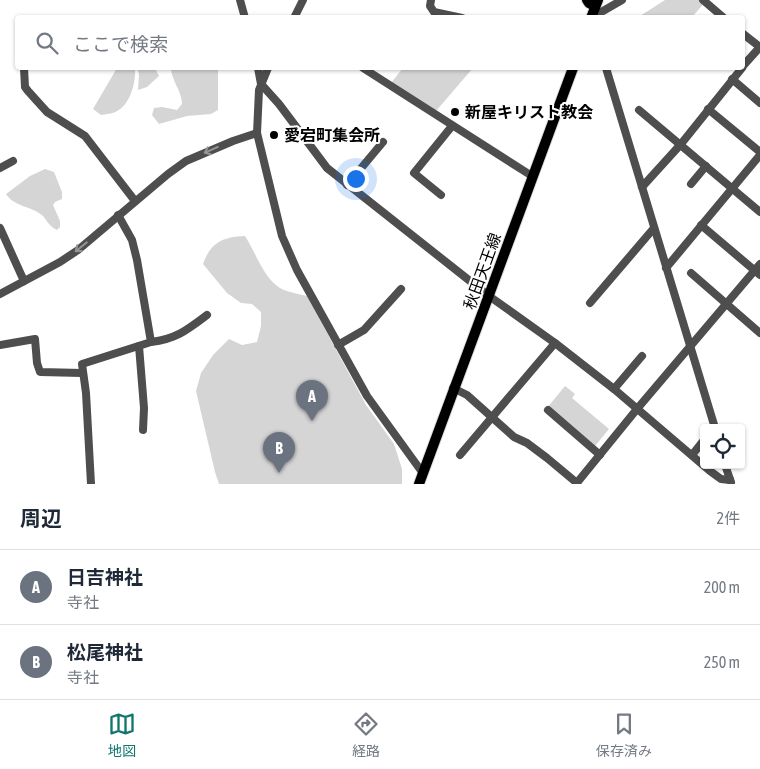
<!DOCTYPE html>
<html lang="ja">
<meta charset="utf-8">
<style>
:root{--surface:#fff;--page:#f2f2f3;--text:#1f2937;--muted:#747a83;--line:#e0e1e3;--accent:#0f766e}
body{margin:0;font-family:"Asap Condensed","Noto Sans JP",sans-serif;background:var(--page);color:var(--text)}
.controls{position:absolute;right:15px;bottom:15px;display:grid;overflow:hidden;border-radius:5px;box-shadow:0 1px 4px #0004}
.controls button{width:45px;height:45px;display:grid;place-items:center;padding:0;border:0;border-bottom:1px solid var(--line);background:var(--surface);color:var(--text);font:25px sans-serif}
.you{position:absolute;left:355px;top:178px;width:18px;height:18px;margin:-12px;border:4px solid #fff;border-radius:50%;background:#1a73e8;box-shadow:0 0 0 8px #1a73e833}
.badge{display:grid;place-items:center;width:32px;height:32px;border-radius:50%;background:var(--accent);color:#fff;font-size:16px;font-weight:700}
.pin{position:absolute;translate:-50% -41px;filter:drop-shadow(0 1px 2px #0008)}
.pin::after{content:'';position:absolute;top:26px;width:18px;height:15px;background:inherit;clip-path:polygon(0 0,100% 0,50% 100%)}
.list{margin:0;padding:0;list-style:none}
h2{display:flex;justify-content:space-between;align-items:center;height:65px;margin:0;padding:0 20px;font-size:21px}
h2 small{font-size:16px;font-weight:400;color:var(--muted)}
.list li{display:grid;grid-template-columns:32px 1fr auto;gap:15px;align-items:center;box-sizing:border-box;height:75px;padding:0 20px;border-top:1px solid var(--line)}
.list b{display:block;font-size:19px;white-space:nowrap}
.list p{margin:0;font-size:16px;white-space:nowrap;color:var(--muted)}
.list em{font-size:16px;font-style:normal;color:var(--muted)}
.icon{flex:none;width:28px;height:28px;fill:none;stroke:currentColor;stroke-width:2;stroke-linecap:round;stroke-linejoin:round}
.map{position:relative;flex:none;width:760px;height:484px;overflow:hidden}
.search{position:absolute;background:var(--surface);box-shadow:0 1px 4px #0004;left:15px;right:15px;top:15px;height:55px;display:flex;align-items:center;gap:12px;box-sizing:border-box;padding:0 18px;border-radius:5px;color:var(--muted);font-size:19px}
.sheet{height:215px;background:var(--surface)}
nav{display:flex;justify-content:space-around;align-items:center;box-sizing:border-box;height:70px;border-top:1px solid var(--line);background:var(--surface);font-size:14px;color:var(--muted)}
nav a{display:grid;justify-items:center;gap:2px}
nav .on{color:var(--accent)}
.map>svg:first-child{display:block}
.green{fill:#d5d5d5}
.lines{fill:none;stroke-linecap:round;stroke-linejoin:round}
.major-casing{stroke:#dbdbdb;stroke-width:12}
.minor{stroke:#4e4e4e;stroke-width:8}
.major{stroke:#000;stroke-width:10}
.oneway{stroke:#959595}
.poi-dot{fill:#000;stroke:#fff;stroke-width:2}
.labels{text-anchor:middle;stroke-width:4;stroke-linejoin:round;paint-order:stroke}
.poi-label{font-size:16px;font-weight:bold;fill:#000;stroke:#fff;text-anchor:start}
.street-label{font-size:16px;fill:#000;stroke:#fff}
</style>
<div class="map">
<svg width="760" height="484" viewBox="0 0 760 484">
<rect width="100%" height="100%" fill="#fff"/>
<g class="green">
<polygon points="665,0 707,0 692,17 641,18 640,16"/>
<path d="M117,68H135C136,81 131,104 117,111C113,114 106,114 101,115L93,109Z"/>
<polygon points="137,68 155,68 159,76 147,87 138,90 139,74"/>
<path d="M171,68H218V110L211,114L187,116L159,124L152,115L154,108L162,107L177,110L182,104C182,91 171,80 171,68Z"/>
<polygon points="403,68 473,68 436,111 391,83"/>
<path d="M45,169L54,172L62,192V199L55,202L53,205L60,221V227L57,230C49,226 48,222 43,216C32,206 14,207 6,194L30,176Z"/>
<path d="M245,236C256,253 263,277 280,288C287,292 299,294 307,296L366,405L394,444L402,469V484H219L215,472L196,391L201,373L213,355L229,339L242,345L257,342L261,326V312L252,304L241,303L227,293L203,264C211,242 223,237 245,236Z"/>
<polygon points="565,386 575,394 572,398 609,429 595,446 547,408"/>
</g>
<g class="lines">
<defs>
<g id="major">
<polyline points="587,0 589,3 595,6"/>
<polyline points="591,18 598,0"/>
<polyline points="419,484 573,68"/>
</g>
</defs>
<use href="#major" class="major-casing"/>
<g class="minor">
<polyline points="240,0 245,18"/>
<polyline points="431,0 430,6 434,12 462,18"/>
<polyline points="703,0 724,18"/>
<polyline points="593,14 603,11 622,0"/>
<polyline points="294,18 303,0"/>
<polyline points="742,33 760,47"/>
<polyline points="742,67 760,47"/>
<polyline points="24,68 25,87 28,91 47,112 85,136 135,201"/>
<polyline points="258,68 261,84 279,104 327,168 489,296 555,343 614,389 710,471 721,479 730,480"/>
<polyline points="268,68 259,90 257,133 282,236 297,270 367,396 422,472"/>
<polyline points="363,68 532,176"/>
<polyline points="606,68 715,428"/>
<polyline points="732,79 760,103"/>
<polyline points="708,109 760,152"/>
<polyline points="639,110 760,212"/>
<polyline points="0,168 13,161"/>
<polyline points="691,184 706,166"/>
<polyline points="347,185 383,142"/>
<polyline points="642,187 681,144 742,68"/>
<polyline points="441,195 414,173 452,126"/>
<polyline points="701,225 760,275"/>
<polyline points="0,228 24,281"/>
<polyline points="666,268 760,155"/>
<polyline points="691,273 760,333"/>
<polyline points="0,294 60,262 78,250 168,174 186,161 233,141 257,133"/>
<polyline points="590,303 654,228"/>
<path d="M151,342C176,339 187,330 207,315"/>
<polyline points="0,345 35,339 37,363 40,372 82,373"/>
<polyline points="338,345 364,330 401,289"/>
<polyline points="139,346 144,408 143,430"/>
<polyline points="453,388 467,395 514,437 527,443 547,458 577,483"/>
<polyline points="614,389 642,356"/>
<polyline points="548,410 600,455"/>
<polyline points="460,455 555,343"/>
<polyline points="692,455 704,440"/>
<polyline points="725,465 731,482"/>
<polyline points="91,484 86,393 82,364 151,342 137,260 132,240 118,215"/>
<polyline points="576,484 637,409 760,264"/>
</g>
<use href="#major" class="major"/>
</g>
<defs><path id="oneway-shaft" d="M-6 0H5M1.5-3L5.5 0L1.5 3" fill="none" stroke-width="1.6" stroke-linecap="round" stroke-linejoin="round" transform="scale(1.25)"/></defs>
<g class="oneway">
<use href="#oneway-shaft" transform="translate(211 150) rotate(156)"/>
<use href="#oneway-shaft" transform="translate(81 247) rotate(141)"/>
</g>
<g class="poi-dot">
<circle cx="455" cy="112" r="5"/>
<circle cx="274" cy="135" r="5"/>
</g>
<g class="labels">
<g class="poi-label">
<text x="465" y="118">新屋キリスト教会</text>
<text x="284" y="141">愛宕町集会所</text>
</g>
<g class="street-label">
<text transform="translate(482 271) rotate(-70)" y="6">秋田天王線</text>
</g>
</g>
</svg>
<div class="controls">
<button><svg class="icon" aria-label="locate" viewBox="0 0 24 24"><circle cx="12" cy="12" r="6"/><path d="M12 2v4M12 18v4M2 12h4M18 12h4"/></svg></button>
</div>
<div class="you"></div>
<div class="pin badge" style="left:312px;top:421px;background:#6b7280">A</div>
<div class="pin badge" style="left:279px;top:473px;background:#6b7280">B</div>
<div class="search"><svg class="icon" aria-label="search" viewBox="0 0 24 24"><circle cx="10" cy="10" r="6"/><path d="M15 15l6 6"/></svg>ここで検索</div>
</div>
<section class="sheet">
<h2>周辺<small>2件</small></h2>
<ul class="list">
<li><span class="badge" style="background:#6b7280">A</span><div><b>日吉神社</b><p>寺社</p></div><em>200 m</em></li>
<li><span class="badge" style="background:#6b7280">B</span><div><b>松尾神社</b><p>寺社</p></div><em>250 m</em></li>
</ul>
</section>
<nav>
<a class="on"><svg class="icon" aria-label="map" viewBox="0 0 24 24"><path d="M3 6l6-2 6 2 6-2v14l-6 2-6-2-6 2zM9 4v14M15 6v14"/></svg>地図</a>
<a><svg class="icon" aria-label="directions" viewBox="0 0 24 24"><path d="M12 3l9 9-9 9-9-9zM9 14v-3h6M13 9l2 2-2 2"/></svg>経路</a>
<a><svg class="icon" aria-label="saved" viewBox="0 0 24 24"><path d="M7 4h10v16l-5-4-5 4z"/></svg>保存済み</a>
</nav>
